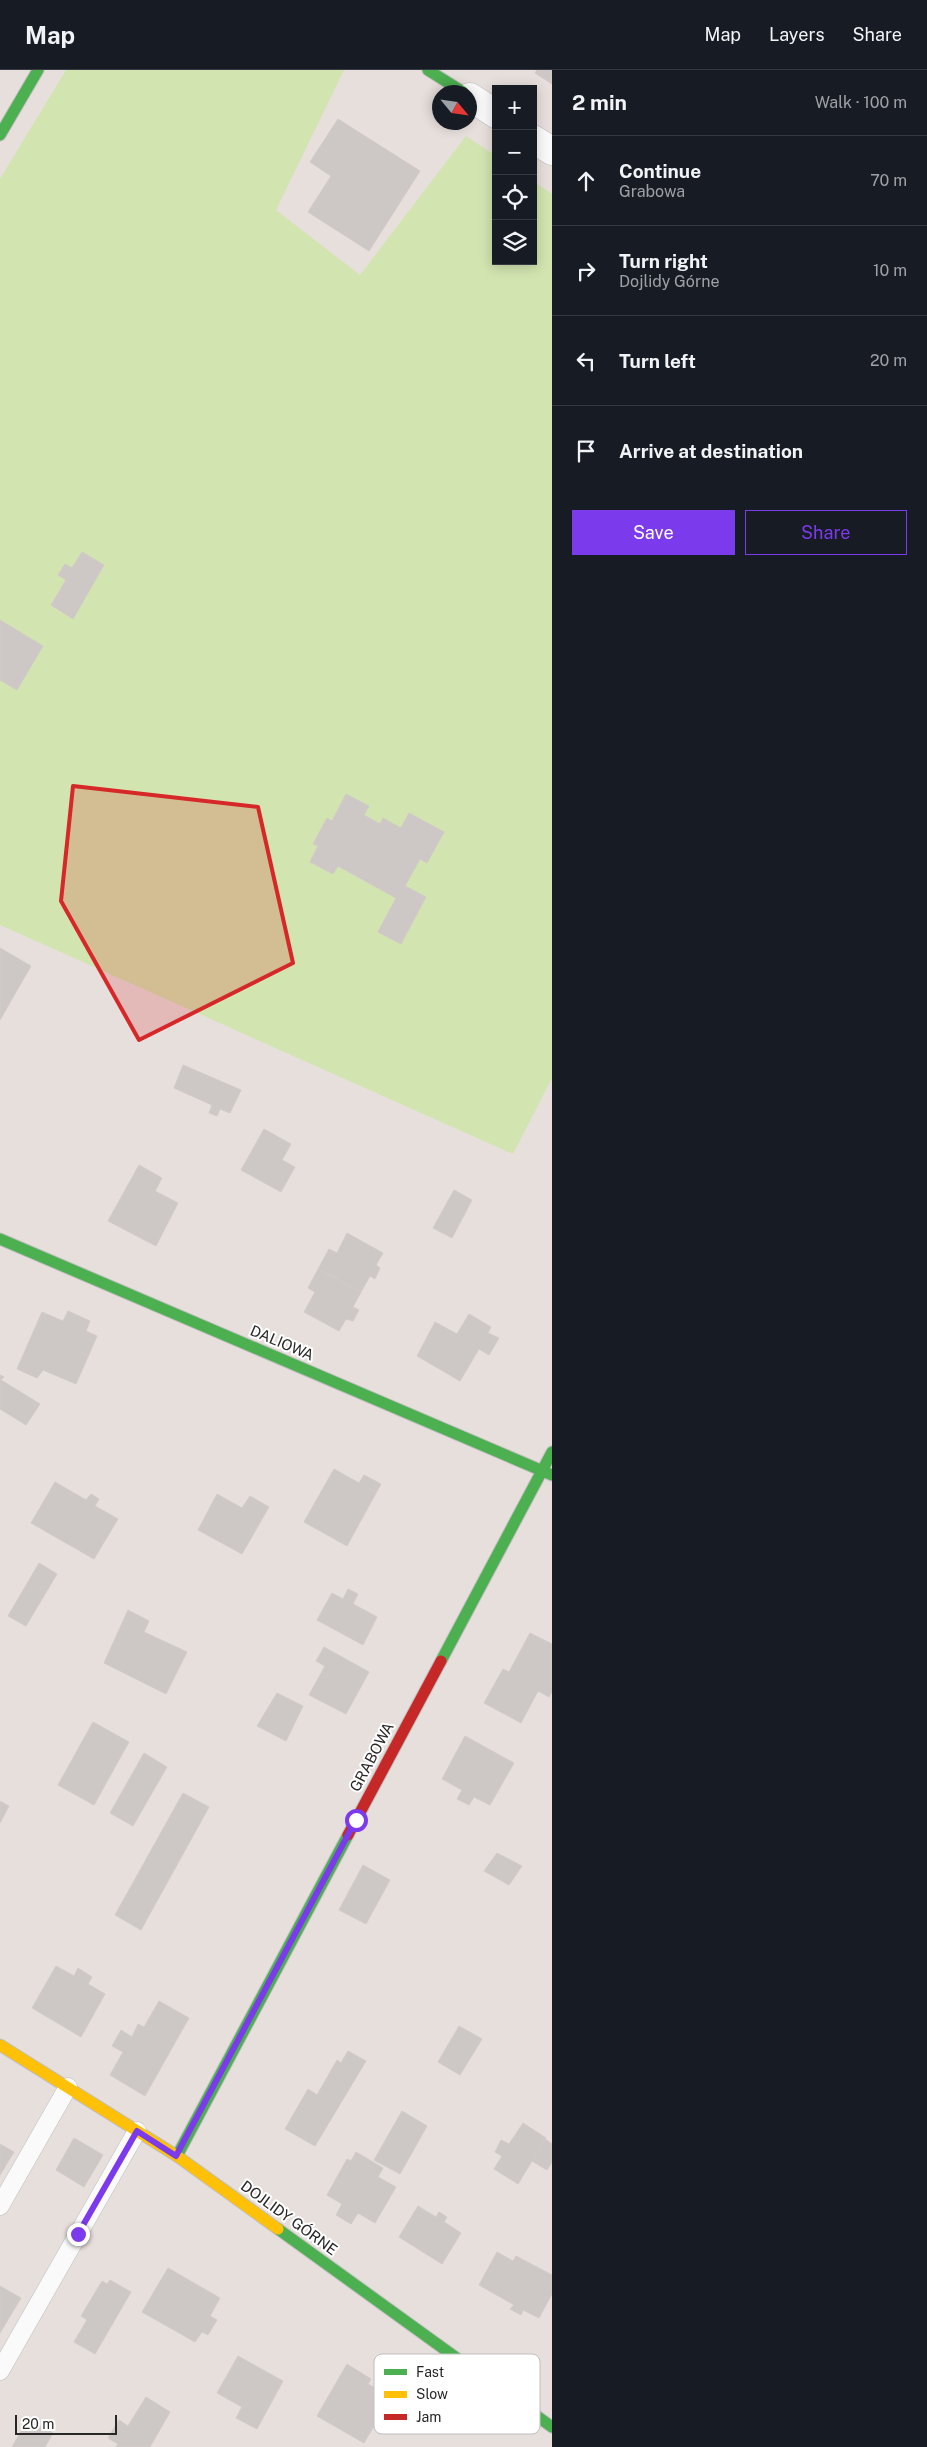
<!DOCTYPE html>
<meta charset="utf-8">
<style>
:root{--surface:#171b24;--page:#20242c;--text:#f1f3f6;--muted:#9ea1a6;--line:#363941;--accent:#7c3aed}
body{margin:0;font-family:"Public Sans",sans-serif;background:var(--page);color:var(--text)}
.controls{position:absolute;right:15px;top:15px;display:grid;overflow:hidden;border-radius:0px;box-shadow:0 2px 12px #0003}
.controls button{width:45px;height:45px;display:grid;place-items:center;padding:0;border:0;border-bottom:1px solid var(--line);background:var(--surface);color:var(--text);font:25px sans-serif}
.compass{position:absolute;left:432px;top:15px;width:45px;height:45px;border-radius:50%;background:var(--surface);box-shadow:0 2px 12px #0003;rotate:119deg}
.scale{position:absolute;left:15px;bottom:12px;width:102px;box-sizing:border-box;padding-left:5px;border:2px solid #272727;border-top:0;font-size:14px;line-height:18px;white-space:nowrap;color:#272727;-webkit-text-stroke:4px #fff;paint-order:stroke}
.stop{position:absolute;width:15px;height:15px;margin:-11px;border:4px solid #7c3aed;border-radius:50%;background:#fff}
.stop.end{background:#7c3aed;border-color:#fff;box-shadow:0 1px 5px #0008}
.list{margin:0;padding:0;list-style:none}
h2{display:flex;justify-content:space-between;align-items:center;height:65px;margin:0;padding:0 20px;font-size:21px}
h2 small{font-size:16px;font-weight:400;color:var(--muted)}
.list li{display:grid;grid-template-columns:32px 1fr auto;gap:15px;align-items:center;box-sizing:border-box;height:90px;padding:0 20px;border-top:1px solid var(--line)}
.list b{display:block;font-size:19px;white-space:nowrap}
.list p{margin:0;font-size:16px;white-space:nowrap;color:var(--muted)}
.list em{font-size:16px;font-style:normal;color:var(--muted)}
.actions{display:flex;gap:10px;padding:15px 20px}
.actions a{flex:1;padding:11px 0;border:1px solid var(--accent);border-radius:0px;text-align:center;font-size:18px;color:var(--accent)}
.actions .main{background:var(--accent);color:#fff}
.icon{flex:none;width:28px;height:28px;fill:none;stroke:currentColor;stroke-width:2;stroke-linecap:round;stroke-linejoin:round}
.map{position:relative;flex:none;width:552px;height:2377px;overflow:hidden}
header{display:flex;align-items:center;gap:30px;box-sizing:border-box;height:70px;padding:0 25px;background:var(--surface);border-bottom:1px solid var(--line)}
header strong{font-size:24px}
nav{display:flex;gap:28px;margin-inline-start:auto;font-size:18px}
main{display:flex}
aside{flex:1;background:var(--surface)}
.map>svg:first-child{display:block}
.green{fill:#d2e4b0}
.building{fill:#cdc8c5;stroke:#d2cbc8}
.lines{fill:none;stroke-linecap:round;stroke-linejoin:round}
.lane-casing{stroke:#bfbebf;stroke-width:19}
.street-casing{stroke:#bfbebf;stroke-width:29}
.fast-casing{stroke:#bfbebf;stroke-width:13}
.slow-casing{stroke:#bfbebf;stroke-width:13}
.jam-casing{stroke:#bfbebf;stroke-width:13}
.lane{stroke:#fbfafa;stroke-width:18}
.street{stroke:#fbfafa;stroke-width:28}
.fast{stroke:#4caf50;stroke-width:11}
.slow{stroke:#ffc107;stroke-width:11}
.jam{stroke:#c62828;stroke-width:11}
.route{stroke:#7c3aed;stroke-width:6}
.marked{fill:#d62828;fill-opacity:0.2;stroke:#d62828;stroke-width:4;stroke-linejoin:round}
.labels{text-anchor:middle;stroke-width:4;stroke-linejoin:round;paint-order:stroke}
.street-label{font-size:15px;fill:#272727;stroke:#fff}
.key{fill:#fff;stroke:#bebebe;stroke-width:1}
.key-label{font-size:14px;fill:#272727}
</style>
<header>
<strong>Map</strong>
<nav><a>Map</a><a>Layers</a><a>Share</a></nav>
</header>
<main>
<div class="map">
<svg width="552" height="2377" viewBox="0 0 552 2377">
<rect width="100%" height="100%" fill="#e7dfdc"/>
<polygon class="green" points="66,0 344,0 276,140 360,205 466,66 496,86 496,191 533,191 533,111 552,124 552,1008 513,1084 0,855 0,109"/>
<g class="building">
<polygon points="537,0 552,0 552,14 535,3"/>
<polygon points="338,49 420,101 369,181 308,142 331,106 310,92"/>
<polygon points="82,482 104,495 73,549 51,535 66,510 58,505 65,494 72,498"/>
<polygon points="0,550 43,576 17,620 0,610"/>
<polygon points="346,724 369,736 364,745 380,754 383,748 401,758 409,743 444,762 427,793 420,789 405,816 426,827 401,874 378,862 396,828 338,796 333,804 310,792 318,776 313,774 327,748 332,751"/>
<polygon points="0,878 31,896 0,950"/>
<polygon points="183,995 241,1020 230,1043 220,1039 217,1046 209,1043 212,1035 174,1018"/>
<polygon points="264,1059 291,1074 282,1090 295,1097 281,1122 241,1100"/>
<polygon points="139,1095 162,1108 155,1121 178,1133 156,1176 108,1151"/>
<polygon points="454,1120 472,1130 452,1168 433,1158"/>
<polygon points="347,1163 383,1183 376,1195 380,1198 375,1209 370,1206 361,1222 318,1199 329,1179 337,1183"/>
<polygon points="318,1199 361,1222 353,1237 359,1240 353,1251 346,1249 339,1261 304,1242 315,1222 308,1218"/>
<polygon points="68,1241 90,1251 86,1261 97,1266 76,1314 43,1300 37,1308 17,1299 42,1242 63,1251"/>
<polygon points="469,1244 491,1257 488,1263 499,1268 489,1285 479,1279 460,1311 417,1286 435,1252 457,1264"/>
<polygon points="0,1305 4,1307 1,1310 40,1334 26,1355 0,1339"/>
<polygon points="334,1399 359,1413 364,1405 381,1414 347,1476 304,1452"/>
<polygon points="55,1412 86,1430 91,1424 99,1429 95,1436 118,1449 94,1489 31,1453"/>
<polygon points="217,1424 242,1438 250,1426 269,1437 242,1484 198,1460"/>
<polygon points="39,1493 57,1504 26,1556 8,1546"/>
<polygon points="348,1519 358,1524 353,1534 377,1547 363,1575 317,1550 332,1523 343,1529"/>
<polygon points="128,1540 149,1551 144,1562 187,1582 166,1624 104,1593"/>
<polygon points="530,1563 552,1574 552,1622 549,1627 538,1621 521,1653 484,1633 503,1599 509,1602"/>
<polygon points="324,1577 369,1602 346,1644 309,1625 325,1596 316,1591"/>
<polygon points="277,1623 303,1636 286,1671 257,1656"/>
<polygon points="93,1652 129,1672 94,1735 58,1715"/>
<polygon points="465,1666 514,1693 490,1735 474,1727 469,1735 457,1729 462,1720 442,1709"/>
<polygon points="144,1683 167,1697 133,1756 110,1743"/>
<polygon points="183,1723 209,1737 141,1860 115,1845"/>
<polygon points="0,1731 9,1736 0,1753"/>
<polygon points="497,1783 522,1796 509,1815 484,1801"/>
<polygon points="363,1795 390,1810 366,1854 339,1840"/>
<polygon points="56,1896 74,1906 78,1898 92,1907 88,1914 105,1924 81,1967 32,1938"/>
<polygon points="159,1931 189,1948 145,2026 110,2005 123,1982 112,1976 121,1960 132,1967 138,1954 144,1957"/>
<polygon points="459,1956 482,1969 460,2005 438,1992"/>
<polygon points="348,1981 366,1991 315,2076 285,2059 308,2019 317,2025 337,1990 341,1993"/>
<polygon points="402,2041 427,2056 400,2104 374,2090"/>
<polygon points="523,2053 546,2068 518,2114 494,2099 502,2086 495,2082 501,2070 509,2074"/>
<polygon points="74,2068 103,2085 84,2117 56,2100"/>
<polygon points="545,2069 552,2074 552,2092 547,2100 532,2091"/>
<polygon points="0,2074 14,2082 0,2105"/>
<polygon points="356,2082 383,2098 378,2107 396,2117 375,2153 358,2143 351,2154 336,2145 342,2134 327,2125 347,2089 351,2091"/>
<polygon points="418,2136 436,2147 439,2142 447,2147 444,2152 461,2163 442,2194 399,2167"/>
<polygon points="497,2182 513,2191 516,2186 552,2205 552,2224 539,2248 523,2240 521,2245 510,2239 514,2235 479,2215"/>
<polygon points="168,2198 220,2228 210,2246 217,2250 208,2265 202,2262 195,2272 142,2242"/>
<polygon points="110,2210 131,2222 95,2284 74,2272 87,2250 81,2246 102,2211 107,2214"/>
<polygon points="0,2216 21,2228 0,2263"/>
<polygon points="238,2286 283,2311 257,2359 236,2348 242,2337 217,2323"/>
<polygon points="347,2294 371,2309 368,2314 391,2327 364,2373 317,2346"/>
<polygon points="146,2327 170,2342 150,2377 116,2377 118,2374 108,2368 119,2350 128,2356"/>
<polygon points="28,2349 53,2363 45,2377 12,2377"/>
</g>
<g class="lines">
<defs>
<g id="lane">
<polyline points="0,2136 68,2017"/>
<polyline points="0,2301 137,2061"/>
</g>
<g id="street">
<polyline points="470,27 496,44"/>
<polyline points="533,69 552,81"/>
</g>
<g id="fast">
<polyline points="428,0 463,22"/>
<polyline points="0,65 38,0"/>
<polyline points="0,1169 552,1405"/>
<polyline points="441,1591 552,1382"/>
<polyline points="177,2086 348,1765"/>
<polyline points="278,2159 552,2357"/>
</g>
<polyline id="slow" points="0,1975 177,2086 278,2159"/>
<polyline id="jam" points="348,1765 441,1591"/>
</defs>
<use href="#lane" class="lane-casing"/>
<use href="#street" class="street-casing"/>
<use href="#fast" class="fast-casing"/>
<use href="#slow" class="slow-casing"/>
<use href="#jam" class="jam-casing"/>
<use href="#lane" class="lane"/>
<use href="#street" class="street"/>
<use href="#fast" class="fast"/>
<use href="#slow" class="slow"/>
<use href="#jam" class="jam"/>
</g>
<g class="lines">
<polyline class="route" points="78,2164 137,2061 176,2086 356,1750"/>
</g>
<path class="marked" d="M73,716L258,737L293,893L139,970L61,831Z"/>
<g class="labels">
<g class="street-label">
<text transform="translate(282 1273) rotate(23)" y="5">DALIOWA</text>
<text transform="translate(372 1687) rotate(-62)" y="5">GRABOWA</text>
<text transform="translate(289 2148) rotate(36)" y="5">DOJLIDY GÓRNE</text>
</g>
</g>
<rect x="374" y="2284" width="166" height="80" rx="8" class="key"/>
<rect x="384" y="2299" width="23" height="6" fill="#4caf50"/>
<rect x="384" y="2321" width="23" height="7" fill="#ffc107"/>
<rect x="384" y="2344" width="23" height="6" fill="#c62828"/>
<g class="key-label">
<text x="416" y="2307">Fast</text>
<text x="416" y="2329">Slow</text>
<text x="416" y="2352">Jam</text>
</g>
</svg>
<div class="controls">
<button>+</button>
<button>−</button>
<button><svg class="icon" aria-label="locate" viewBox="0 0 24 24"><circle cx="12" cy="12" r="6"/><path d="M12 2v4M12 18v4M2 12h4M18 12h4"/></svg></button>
<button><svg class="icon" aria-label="layers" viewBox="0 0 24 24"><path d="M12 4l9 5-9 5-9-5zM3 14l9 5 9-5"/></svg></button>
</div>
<svg class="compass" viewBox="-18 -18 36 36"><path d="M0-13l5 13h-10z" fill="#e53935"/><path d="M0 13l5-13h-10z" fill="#9ea1a6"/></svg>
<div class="scale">20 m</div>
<div class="stop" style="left:356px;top:1750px"></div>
<div class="stop end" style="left:78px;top:2164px"></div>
</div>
<aside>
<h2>2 min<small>Walk · 100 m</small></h2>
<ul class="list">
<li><svg class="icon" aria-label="ahead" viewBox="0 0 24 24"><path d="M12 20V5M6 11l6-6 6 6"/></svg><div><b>Continue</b><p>Grabowa</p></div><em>70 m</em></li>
<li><svg class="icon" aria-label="right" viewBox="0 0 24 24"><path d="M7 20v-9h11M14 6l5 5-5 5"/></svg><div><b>Turn right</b><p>Dojlidy Górne</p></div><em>10 m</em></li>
<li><svg class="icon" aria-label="left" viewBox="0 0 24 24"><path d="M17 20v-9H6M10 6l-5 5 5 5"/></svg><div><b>Turn left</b></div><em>20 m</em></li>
<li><svg class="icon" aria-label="arrive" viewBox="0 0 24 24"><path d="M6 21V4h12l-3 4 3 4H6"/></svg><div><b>Arrive at destination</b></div></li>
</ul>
<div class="actions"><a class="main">Save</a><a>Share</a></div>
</aside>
</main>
